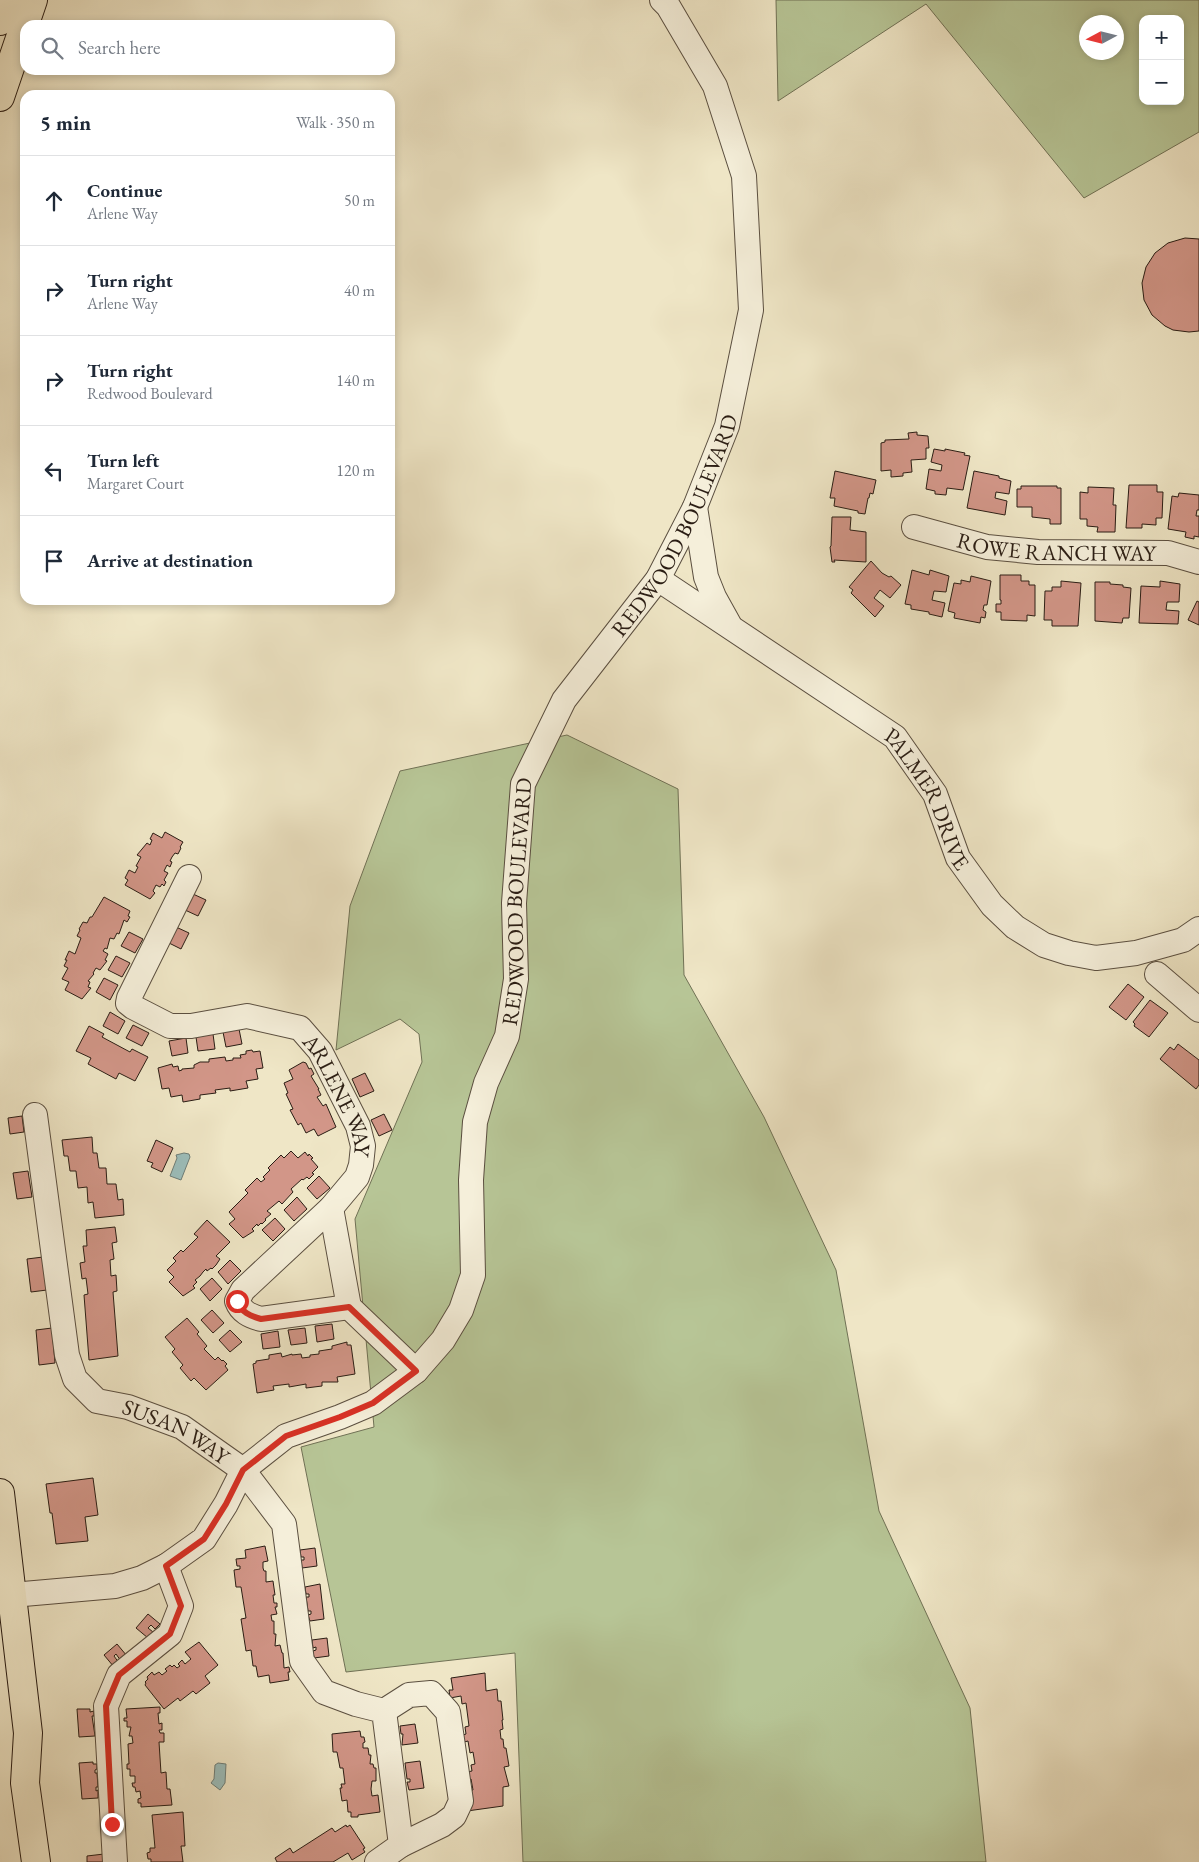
<!DOCTYPE html>
<meta charset="utf-8">
<style>
:root{--surface:#fff;--page:#f6f6f7;--text:#1f2937;--muted:#747a83;--line:#e0e1e3}
body{margin:0;font-family:"EB Garamond",serif;background:var(--page);color:var(--text)}
.controls{position:absolute;right:15px;top:15px;display:grid;overflow:hidden;border-radius:10px;box-shadow:0 2px 8px #0003}
.controls button{width:45px;height:45px;display:grid;place-items:center;padding:0;border:0;border-bottom:1px solid var(--line);background:var(--surface);color:var(--text);font:25px sans-serif}
.compass{position:absolute;left:1079px;top:15px;width:45px;height:45px;border-radius:50%;background:var(--surface);box-shadow:0 2px 8px #0003;rotate:263deg}
.stop{position:absolute;width:15px;height:15px;margin:-11px;border:4px solid #d93025;border-radius:50%;background:#fff}
.stop.end{background:#d93025;border-color:#fff;box-shadow:0 1px 5px #0008}
.list{margin:0;padding:0;list-style:none}
h2{display:flex;justify-content:space-between;align-items:center;height:65px;margin:0;padding:0 20px;font-size:21px}
h2 small{font-size:16px;font-weight:400;color:var(--muted)}
.list li{display:grid;grid-template-columns:32px 1fr auto;gap:15px;align-items:center;box-sizing:border-box;height:90px;padding:0 20px;border-top:1px solid var(--line)}
.list b{display:block;font-size:19px;white-space:nowrap}
.list p{margin:0;font-size:16px;white-space:nowrap;color:var(--muted)}
.list em{font-size:16px;font-style:normal;color:var(--muted)}
.icon{flex:none;width:28px;height:28px;fill:none;stroke:currentColor;stroke-width:2;stroke-linecap:round;stroke-linejoin:round}
.map{position:relative;flex:none;width:1199px;height:1862px;overflow:hidden}
.search{position:absolute;background:var(--surface);box-shadow:0 2px 8px #0003;left:20px;top:20px;width:375px;height:55px;display:flex;align-items:center;gap:12px;box-sizing:border-box;padding:0 18px;border-radius:15px;color:var(--muted);font-size:19px}
.panel{position:absolute;background:var(--surface);box-shadow:0 2px 8px #0003;left:20px;top:90px;width:375px;height:515px;border-radius:15px}
.map>svg:first-child{display:block}
.green{fill:#b7c596;stroke:#707155;fill-rule:evenodd}
.water{fill:#9cbebb;stroke:#6e7e78}
.building{fill:#d29688;stroke:#2a1d14}
.lines{fill:none;stroke-linecap:round;stroke-linejoin:round}
.minor-casing{stroke:#5b4f40;stroke-width:26}
.major-casing{stroke:#2a1d14;stroke-width:30}
.highway-casing{stroke:#2a1d14;stroke-width:30}
.minor{stroke:#f5efda;stroke-width:24}
.major{stroke:#efe6c6;stroke-width:28}
.highway{stroke:#efe6c6;stroke-width:28}
.route{stroke:#d93025;stroke-width:6}
.labels{text-anchor:middle;stroke-width:4.5;stroke-linejoin:round;paint-order:stroke}
.street-label{font-size:22px;fill:#2a1d14;stroke:#f5efda}
</style>
<div class="map">
<svg width="1199" height="1862" viewBox="0 0 1199 1862">
<rect width="100%" height="100%" fill="#efe6c6"/>
<filter id="stains"><feTurbulence type="fractalNoise" baseFrequency=".004" numOctaves="4"/><feColorMatrix values="0 0 0 0 .2 0 0 0 0 .09 0 0 0 0 .02 0 0 0 .5 -.17"/></filter>
<radialGradient id="worn" r=".72"><stop offset=".6" stop-color="#630" stop-opacity="0"/><stop offset="1" stop-color="#630" stop-opacity=".3"/></radialGradient>
<g class="green">
<path d="M776,0H1199V132L1084,198L926,4L778,101ZM1143,19H1180V101H1143ZM1086,22H1116V52H1086Z"/>
<polygon points="567,735 678,789 684,975 764,1117 836,1270 879,1511 970,1708 986,1862 523,1862 515,1653 346,1672 301,1447 374,1427 355,1219 422,1062 419,1034 400,1019 336,1050 350,906 400,771"/>
</g>
<g class="water">
<polygon points="184,1153 189,1154 190,1157 181,1180 170,1176 177,1158 176,1155"/>
<polygon points="218,1763 226,1764 225,1783 220,1790 211,1783 214,1779 215,1765"/>
</g>
<g class="building">
<polygon points="1185,238 1199,239 1199,331 1189,332 1173,330 1165,326 1152,315 1144,300 1142,283 1146,267 1155,253 1168,243"/>
<polygon points="917,432 917,435 928,436 929,448 926,448 926,459 911,460 912,472 903,473 903,476 891,477 891,470 881,471 881,443 885,442 885,440 909,439 908,433"/>
<polygon points="934,449 945,451 945,449 965,453 964,455 970,456 963,490 947,488 946,495 935,494 935,491 926,489 929,469 941,471 942,465 931,462"/>
<polygon points="835,471 876,480 873,494 870,493 869,498 868,498 865,514 858,513 858,511 834,506 835,498 830,498"/>
<polygon points="974,471 999,476 999,478 1011,481 1009,494 996,492 995,498 1007,501 1005,515 967,508"/>
<polygon points="1129,485 1157,485 1157,492 1163,492 1162,518 1156,518 1156,525 1142,524 1142,528 1126,528"/>
<polygon points="1021,486 1057,486 1057,488 1061,488 1061,524 1050,524 1050,519 1032,517 1032,507 1017,507 1017,489 1021,489"/>
<polygon points="1088,487 1114,488 1113,505 1116,505 1115,532 1097,532 1098,527 1087,526 1087,519 1080,519 1080,492 1088,493"/>
<polygon points="1179,493 1199,495 1199,510 1197,510 1196,516 1199,516 1199,537 1194,536 1194,539 1185,537 1186,532 1168,529 1172,496 1178,497"/>
<polygon points="832,517 851,517 850,530 866,532 866,562 834,560 835,562 832,562 830,547 831,546"/>
<polygon points="871,561 882,573 889,577 891,576 901,585 890,598 880,590 874,598 884,606 875,617 851,593 853,590 849,587"/>
<polygon points="912,570 929,575 930,570 949,576 946,592 934,591 932,600 945,603 942,617 929,614 929,612 911,609 911,605 905,604"/>
<polygon points="1000,575 1021,575 1021,581 1029,581 1029,585 1035,585 1035,616 1027,615 1027,621 1001,620 1001,612 996,612 996,604 1001,604 1001,600 1000,600"/>
<polygon points="971,576 991,581 987,605 984,605 983,610 986,612 985,618 981,617 980,623 954,618 955,613 948,611 954,583 961,584 961,580 970,582"/>
<polygon points="1061,581 1081,583 1078,626 1052,626 1052,620 1044,620 1045,591 1052,591 1052,587 1061,587"/>
<polygon points="1160,581 1180,584 1179,602 1167,602 1166,610 1179,611 1178,624 1139,623 1141,586 1160,587"/>
<polygon points="1095,582 1110,582 1110,584 1123,585 1123,587 1131,588 1129,618 1123,618 1122,623 1095,621"/>
<polygon points="1197,601 1199,602 1199,625 1188,620"/>
<polygon points="165,832 183,842 180,847 181,848 178,854 175,853 172,857 170,861 172,862 170,867 167,865 164,871 168,873 164,880 166,882 164,886 162,884 160,887 156,885 153,891 155,893 150,899 125,885 128,880 125,878 129,870 135,873 138,867 136,866 141,857 137,855 147,843 150,845 152,840 150,839 153,833 162,838"/>
<polygon points="193,894 206,900 198,916 185,910"/>
<polygon points="104,897 130,911 128,916 130,917 127,922 124,920 119,934 117,933 114,939 110,938 107,949 105,948 103,951 108,954 105,960 107,961 100,970 96,968 93,973 94,974 88,981 90,982 88,987 91,988 82,999 65,990 69,982 62,979 68,968 64,966 67,960 65,960 69,951 75,954 81,938 77,936 80,930 79,929 83,922 87,923 90,917 92,917"/>
<polygon points="176,927 189,933 181,949 169,943"/>
<polygon points="129,932 143,939 135,953 121,946"/>
<polygon points="116,956 130,963 122,977 108,970"/>
<polygon points="104,978 118,985 110,1000 96,992"/>
<polygon points="1128,984 1144,997 1126,1020 1109,1007"/>
<polygon points="1150,1000 1168,1013 1149,1037 1134,1026 1135,1024 1133,1022"/>
<polygon points="110,1012 125,1021 118,1034 103,1026"/>
<polygon points="133,1025 149,1033 142,1046 126,1038"/>
<polygon points="89,1026 104,1034 102,1037 130,1052 132,1049 148,1057 135,1081 119,1073 116,1079 88,1064 91,1058 76,1051"/>
<polygon points="239,1029 242,1044 226,1047 223,1032"/>
<polygon points="213,1034 215,1049 198,1051 196,1037"/>
<polygon points="186,1038 188,1053 172,1056 169,1041"/>
<polygon points="1178,1044 1199,1060 1199,1085 1196,1089 1160,1059 1170,1047 1174,1050"/>
<polygon points="252,1050 253,1052 260,1051 263,1068 256,1069 258,1079 246,1081 248,1088 230,1091 230,1088 215,1090 216,1093 200,1095 200,1099 183,1102 182,1095 171,1097 169,1088 162,1089 158,1068 172,1064 173,1067 178,1066 179,1071 182,1070 182,1069 194,1068 194,1065 200,1062 209,1062 209,1059 225,1057 226,1061 233,1060 233,1058 241,1058 240,1055 246,1054 246,1051"/>
<polygon points="303,1062 306,1063 309,1069 311,1068 314,1074 311,1076 319,1089 318,1089 321,1095 317,1097 323,1106 326,1104 336,1127 318,1136 314,1129 306,1133 301,1123 298,1125 290,1110 293,1109 286,1094 288,1093 284,1083 293,1079 289,1070"/>
<polygon points="365,1073 374,1091 360,1097 352,1079"/>
<polygon points="384,1114 392,1130 379,1136 371,1120"/>
<polygon points="22,1116 24,1132 10,1134 8,1118"/>
<polygon points="92,1137 93,1153 97,1153 99,1168 106,1168 107,1184 116,1184 118,1200 123,1199 124,1215 95,1218 93,1202 88,1203 87,1187 78,1188 76,1171 70,1171 68,1156 64,1156 62,1140"/>
<polygon points="156,1140 173,1148 162,1172 151,1167 153,1163 147,1161"/>
<polygon points="291,1151 298,1158 305,1152 308,1156 309,1154 313,1158 311,1159 318,1167 312,1173 314,1174 309,1179 307,1177 303,1180 302,1179 291,1189 293,1192 282,1204 279,1201 267,1211 271,1214 265,1219 266,1220 262,1224 261,1223 258,1226 257,1224 252,1229 254,1231 243,1238 229,1224 235,1219 229,1212 248,1193 245,1190 257,1178 261,1182 265,1179 263,1177 270,1170 268,1168 281,1155 284,1158"/>
<polygon points="28,1171 32,1197 17,1199 13,1173"/>
<polygon points="319,1176 330,1188 317,1199 307,1188"/>
<polygon points="297,1197 307,1209 294,1221 284,1210"/>
<polygon points="275,1218 285,1229 273,1241 262,1230"/>
<polygon points="207,1220 230,1242 216,1256 220,1259 216,1265 212,1269 211,1268 207,1271 206,1269 203,1272 200,1276 195,1280 197,1282 193,1286 195,1288 183,1296 169,1282 174,1277 167,1270 176,1261 173,1258 181,1250 183,1252 198,1237 194,1234"/>
<polygon points="115,1227 117,1242 112,1243 114,1259 110,1260 111,1276 116,1275 117,1291 113,1292 118,1356 89,1360 84,1295 88,1294 86,1278 82,1279 80,1263 85,1262 83,1246 87,1246 86,1230"/>
<polygon points="43,1257 47,1290 31,1292 27,1259"/>
<polygon points="230,1260 241,1271 228,1284 218,1272"/>
<polygon points="212,1278 222,1289 210,1301 200,1289"/>
<polygon points="212,1310 224,1323 213,1333 201,1320"/>
<polygon points="187,1318 199,1332 197,1334 207,1346 204,1349 215,1360 218,1357 222,1361 223,1360 227,1364 225,1366 228,1370 206,1390 194,1378 191,1381 180,1368 183,1365 172,1352 175,1349 165,1337"/>
<polygon points="332,1324 334,1339 317,1342 315,1326"/>
<polygon points="52,1328 55,1363 39,1365 36,1330"/>
<polygon points="305,1328 307,1343 291,1345 288,1330"/>
<polygon points="230,1330 242,1342 230,1352 219,1340"/>
<polygon points="278,1331 280,1347 263,1349 261,1334"/>
<polygon points="347,1342 347,1345 351,1345 355,1374 337,1377 338,1382 322,1382 322,1386 306,1388 306,1384 289,1387 289,1384 273,1386 274,1390 257,1393 253,1364 256,1363 256,1361 269,1359 269,1355 281,1353 282,1357 292,1354 292,1355 301,1354 302,1358 310,1357 310,1355 319,1354 319,1351 332,1349 332,1346"/>
<polygon points="93,1478 98,1515 85,1517 88,1541 56,1544 52,1513 50,1513 46,1484"/>
<polygon points="265,1546 268,1561 263,1562 263,1568 264,1571 266,1571 266,1582 273,1581 275,1595 273,1595 274,1603 277,1603 277,1607 275,1607 277,1614 271,1615 272,1621 274,1621 274,1634 276,1634 275,1646 280,1645 282,1653 283,1653 284,1668 289,1667 290,1672 288,1672 289,1680 270,1683 269,1675 258,1677 256,1666 253,1666 251,1650 246,1651 241,1619 246,1618 241,1587 236,1587 234,1570 240,1569 240,1566 237,1566 236,1559 246,1558 245,1550"/>
<polygon points="315,1548 317,1566 302,1568 301,1560 304,1560 304,1557 301,1557 300,1550"/>
<polygon points="320,1584 324,1619 310,1621 308,1615 311,1614 311,1611 308,1611 306,1597 309,1597 309,1594 306,1594 305,1587"/>
<polygon points="148,1614 160,1624 155,1629 151,1625 148,1628 153,1632 148,1638 136,1628"/>
<polygon points="327,1638 329,1656 314,1658 313,1651 316,1650 316,1647 313,1648 312,1640"/>
<polygon points="199,1642 218,1665 205,1676 210,1683 196,1694 193,1691 180,1701 178,1698 164,1709 145,1685 146,1683 145,1682 148,1679 147,1677 152,1672 154,1675 159,1672 162,1675 167,1671 165,1669 170,1665 172,1667 174,1665 177,1668 180,1666 178,1664 182,1660 185,1664 191,1659 185,1652"/>
<polygon points="117,1644 127,1656 121,1661 116,1654 114,1656 119,1663 114,1667 104,1655"/>
<polygon points="485,1673 486,1691 497,1689 498,1701 501,1701 503,1720 502,1720 503,1729 500,1730 501,1739 503,1739 504,1748 506,1748 509,1766 504,1767 509,1786 503,1787 503,1806 467,1811 468,1791 473,1790 471,1779 468,1780 467,1772 472,1771 471,1765 475,1764 473,1752 470,1753 468,1741 464,1742 463,1735 466,1734 465,1727 469,1726 466,1703 462,1704 461,1696 450,1698 449,1690 453,1690 451,1678"/>
<polygon points="160,1707 160,1713 158,1713 159,1724 162,1723 162,1730 159,1730 160,1733 164,1733 164,1742 159,1742 161,1773 166,1772 167,1789 170,1789 172,1805 141,1807 141,1803 138,1803 138,1799 141,1798 140,1791 136,1792 135,1787 133,1787 132,1783 135,1783 135,1776 130,1776 130,1769 127,1769 127,1764 129,1764 128,1744 133,1743 132,1736 129,1736 131,1727 127,1727 127,1721 124,1721 124,1718 127,1718 126,1709"/>
<polygon points="77,1709 90,1709 90,1712 94,1711 94,1716 92,1716 95,1736 79,1737"/>
<polygon points="415,1724 418,1743 402,1745 403,1734 401,1734 400,1726"/>
<polygon points="360,1731 361,1737 364,1737 365,1742 363,1743 363,1748 368,1748 369,1755 371,1755 370,1764 373,1764 374,1768 376,1768 376,1781 372,1781 371,1789 372,1796 378,1795 380,1812 358,1815 358,1817 351,1817 351,1812 348,1812 347,1800 342,1801 340,1788 342,1788 341,1784 345,1784 343,1768 340,1768 337,1752 333,1752 332,1734"/>
<polygon points="420,1761 424,1788 409,1790 407,1782 410,1782 410,1779 407,1779 405,1763"/>
<polygon points="93,1762 93,1764 97,1764 97,1769 95,1770 95,1773 97,1773 98,1787 96,1787 96,1791 98,1790 98,1798 82,1799 79,1763"/>
<polygon points="183,1812 185,1846 181,1846 183,1862 151,1862 151,1859 148,1859 147,1853 150,1852 150,1848 155,1848 152,1815"/>
<polygon points="346,1825 347,1827 350,1825 365,1848 363,1849 365,1852 352,1860 348,1853 333,1862 277,1862 275,1858 290,1848 293,1853 332,1828 335,1832"/>
<polygon points="104,1854 104,1862 87,1862 87,1856"/>
</g>
<g class="lines">
<defs>
<g id="minor">
<polyline points="695,507 706,577 714,597 729,624"/>
<path id="s1" d="M914,527L987,547L1038,552L1168,553L1199,562"/>
<path id="s2" d="M658,579L895,737L935,794L958,858L992,905L1015,927L1044,945L1069,953L1096,958L1136,953L1183,940L1199,929"/>
<path id="s3" d="M189,877L129,998L128,1003L133,1007L170,1026H191L247,1016L300,1028L320,1051L358,1126L363,1146L361,1165L357,1177L331,1208L243,1290L237,1301C241,1312 250,1316 261,1319L349,1307"/>
<polyline points="1157,974 1199,1010"/>
<path id="s4" d="M35,1115L67,1355L75,1379L97,1401L128,1407L182,1427L243,1470L284,1524L302,1661L324,1692L356,1704L384,1711L401,1845L377,1862"/>
<polyline points="331,1208 349,1307 416,1371"/>
<path id="s5" d="M0,1591L12,1595L115,1586L142,1578L166,1566L204,1539L226,1504L243,1470L286,1436L340,1417L373,1403L416,1371L443,1340L461,1310L473,1275L471,1180L475,1122L486,1083L507,1036L516,979L514,903L523,784L564,700L658,579L695,507L727,426L751,310L744,176L715,86L668,6L662,0"/>
<polyline points="384,1711 409,1695 431,1693 448,1712 461,1801 454,1816 442,1825 401,1845"/>
<polyline points="115,1862 106,1706 119,1675 170,1634 181,1606 166,1566"/>
</g>
<polyline id="major" points="0,1493 28,1733 25,1783 36,1862"/>
<g id="highway">
<polyline points="0,21 8,0"/>
<polyline points="0,97 33,0"/>
</g>
</defs>
<use href="#minor" class="minor-casing"/>
<use href="#major" class="major-casing"/>
<use href="#highway" class="highway-casing"/>
<use href="#minor" class="minor"/>
<use href="#major" class="major"/>
<use href="#highway" class="highway"/>
</g>
<g class="lines">
<path class="route" d="M112,1824L106,1706L119,1675L170,1634L181,1606L166,1566L204,1539L226,1504L243,1470L286,1436L340,1417L373,1403L416,1371L349,1307L261,1319C250,1316 241,1312 237,1301"/>
</g>
<g class="labels">
<g class="street-label">
<text dy="8" stroke="none"><textPath href="#s5" startOffset="1412">REDWOOD BOULEVARD</textPath></text>
<text dy="8" stroke="none"><textPath href="#s1" startOffset="145">ROWE RANCH WAY</textPath></text>
<text dy="8" stroke="none"><textPath href="#s2" startOffset="355">PALMER DRIVE</textPath></text>
<text dy="8" stroke="none"><textPath href="#s5" startOffset="992">REDWOOD BOULEVARD</textPath></text>
<text dy="8" stroke="none"><textPath href="#s3" startOffset="399">ARLENE WAY</textPath></text>
<text dy="8" stroke="none"><textPath href="#s4" startOffset="384">SUSAN WAY</textPath></text>
</g>
</g>
<rect width="100%" height="100%" filter="url(#stains)"/>
<rect width="100%" height="100%" fill="url(#worn)"/>
</svg>
<div class="controls">
<button>+</button>
<button>−</button>
</div>
<svg class="compass" viewBox="-18 -18 36 36"><path d="M0-13l5 13h-10z" fill="#e53935"/><path d="M0 13l5-13h-10z" fill="#747a83"/></svg>
<div class="stop" style="left:237px;top:1301px"></div>
<div class="stop end" style="left:112px;top:1824px"></div>
<div class="search"><svg class="icon" aria-label="search" viewBox="0 0 24 24"><circle cx="10" cy="10" r="6"/><path d="M15 15l6 6"/></svg>Search here</div>
<section class="panel">
<h2>5 min<small>Walk · 350 m</small></h2>
<ul class="list">
<li><svg class="icon" aria-label="ahead" viewBox="0 0 24 24"><path d="M12 20V5M6 11l6-6 6 6"/></svg><div><b>Continue</b><p>Arlene Way</p></div><em>50 m</em></li>
<li><svg class="icon" aria-label="right" viewBox="0 0 24 24"><path d="M7 20v-9h11M14 6l5 5-5 5"/></svg><div><b>Turn right</b><p>Arlene Way</p></div><em>40 m</em></li>
<li><svg class="icon" aria-label="right" viewBox="0 0 24 24"><path d="M7 20v-9h11M14 6l5 5-5 5"/></svg><div><b>Turn right</b><p>Redwood Boulevard</p></div><em>140 m</em></li>
<li><svg class="icon" aria-label="left" viewBox="0 0 24 24"><path d="M17 20v-9H6M10 6l-5 5 5 5"/></svg><div><b>Turn left</b><p>Margaret Court</p></div><em>120 m</em></li>
<li><svg class="icon" aria-label="arrive" viewBox="0 0 24 24"><path d="M6 21V4h12l-3 4 3 4H6"/></svg><div><b>Arrive at destination</b></div></li>
</ul>
</section>
</div>
